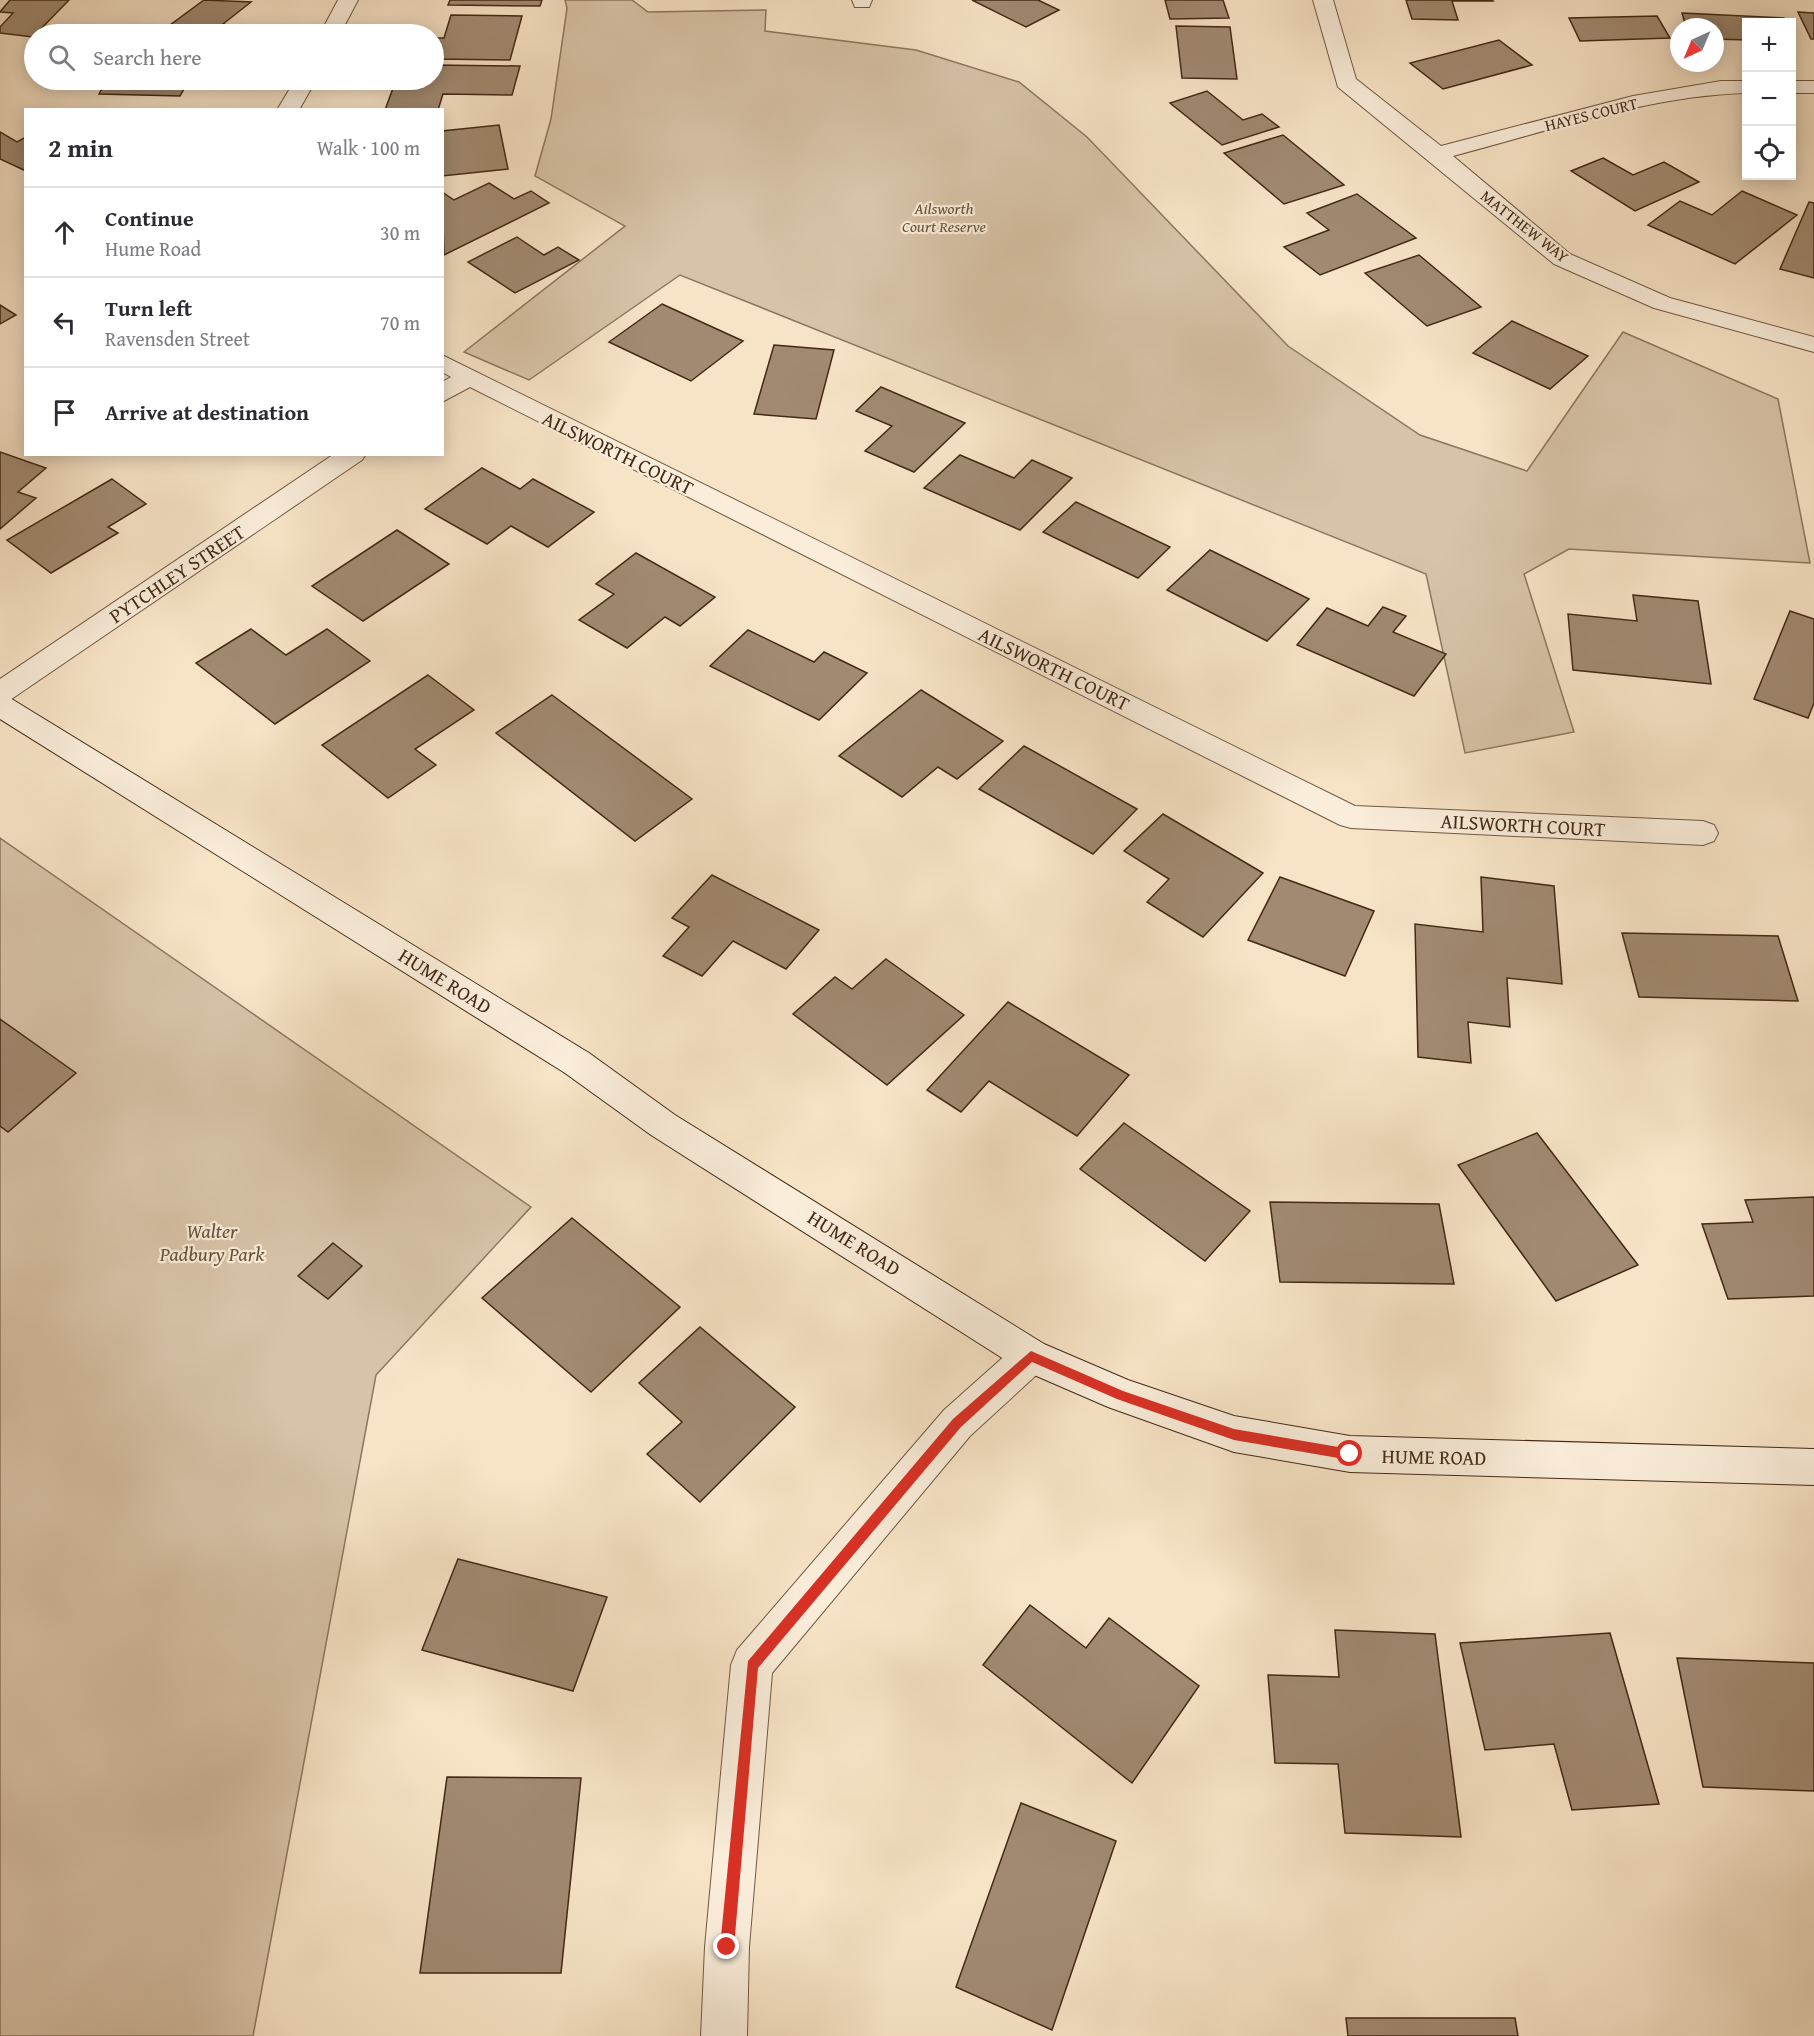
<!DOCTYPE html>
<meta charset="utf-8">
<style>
:root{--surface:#fff;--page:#f7f7f7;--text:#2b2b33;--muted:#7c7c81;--line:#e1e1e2}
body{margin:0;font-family:"Gentium Book Plus",serif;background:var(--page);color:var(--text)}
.controls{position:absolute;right:18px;top:18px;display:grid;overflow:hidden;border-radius:0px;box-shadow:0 3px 15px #0003}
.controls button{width:54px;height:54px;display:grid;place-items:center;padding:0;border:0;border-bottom:2px solid var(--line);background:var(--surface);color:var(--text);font:30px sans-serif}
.compass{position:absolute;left:1670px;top:18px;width:54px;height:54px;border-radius:50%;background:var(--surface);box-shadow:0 3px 15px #0003;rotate:224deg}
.stop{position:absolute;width:18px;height:18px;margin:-14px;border:4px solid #d93025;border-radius:50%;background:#fff}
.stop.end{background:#d93025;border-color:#fff;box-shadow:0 2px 6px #0008}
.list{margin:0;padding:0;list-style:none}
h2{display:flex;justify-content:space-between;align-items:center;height:78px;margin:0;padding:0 24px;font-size:26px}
h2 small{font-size:20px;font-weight:400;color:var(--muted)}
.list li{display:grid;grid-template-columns:39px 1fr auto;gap:18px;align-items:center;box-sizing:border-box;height:90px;padding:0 24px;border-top:2px solid var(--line)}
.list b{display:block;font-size:22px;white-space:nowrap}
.list p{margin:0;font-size:20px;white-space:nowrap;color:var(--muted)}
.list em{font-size:20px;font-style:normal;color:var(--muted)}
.icon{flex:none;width:33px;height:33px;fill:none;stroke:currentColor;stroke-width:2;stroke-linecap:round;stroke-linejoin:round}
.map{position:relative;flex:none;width:1814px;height:2036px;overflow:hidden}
.search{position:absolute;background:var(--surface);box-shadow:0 3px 15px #0003;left:24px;top:24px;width:420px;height:66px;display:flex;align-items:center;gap:15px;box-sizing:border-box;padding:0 21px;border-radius:33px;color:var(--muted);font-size:22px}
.panel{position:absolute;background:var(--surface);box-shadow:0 3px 15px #0003;left:24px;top:108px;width:420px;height:348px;border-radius:0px}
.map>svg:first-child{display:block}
.green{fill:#d8c3a8;stroke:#8e765e;stroke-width:1.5}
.building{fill:#a18a71;stroke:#432915;stroke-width:1.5}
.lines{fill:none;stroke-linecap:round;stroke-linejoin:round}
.street-casing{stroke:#705841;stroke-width:2}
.secondary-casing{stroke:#432915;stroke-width:2}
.street{fill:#faedda;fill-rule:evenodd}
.secondary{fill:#faedda;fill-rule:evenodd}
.route{fill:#d93025}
.labels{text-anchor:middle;stroke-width:4.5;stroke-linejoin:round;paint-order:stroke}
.far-street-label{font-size:16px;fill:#432915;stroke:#faedda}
.far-park-label{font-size:16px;font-style:italic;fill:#68503a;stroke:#faedda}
.street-label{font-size:20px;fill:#432915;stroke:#faedda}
.park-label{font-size:20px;font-style:italic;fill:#68503a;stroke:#faedda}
</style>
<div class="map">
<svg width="1814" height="2036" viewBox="0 0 1814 2036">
<rect width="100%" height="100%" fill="#f7e3c6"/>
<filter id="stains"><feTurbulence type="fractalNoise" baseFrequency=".00333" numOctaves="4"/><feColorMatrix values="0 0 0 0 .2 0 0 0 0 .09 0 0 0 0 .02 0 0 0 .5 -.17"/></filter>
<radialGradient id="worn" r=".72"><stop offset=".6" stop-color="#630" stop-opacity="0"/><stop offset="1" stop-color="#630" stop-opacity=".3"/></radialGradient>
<g class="green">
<polygon points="565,0 632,0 648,12 766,10 765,31 916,50 1019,82 1087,137 1288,346 1420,435 1527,471 1623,332 1778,399 1810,563 1569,549 1524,574 1574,732 1465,753 1426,574 680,275 529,380 464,352 625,226 535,176 551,119 567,8"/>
<polygon points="0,838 531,1207 376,1375 253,2036 0,2036"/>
</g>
<g class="building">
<polygon points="10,0 69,0 33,37 0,33 0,27 13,13 0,12"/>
<polygon points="204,0 251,2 223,24 241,28 233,34 175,34 162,31"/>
<polygon points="450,0 542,0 540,6 448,5"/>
<polygon points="972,0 1038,0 1059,10 1026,27"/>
<polygon points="1165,0 1223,0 1229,18 1170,19"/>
<polygon points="1406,0 1492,0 1493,1 1452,1 1458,20 1412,19"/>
<polygon points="1798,12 1814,13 1814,39 1811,39"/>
<polygon points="1682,13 1784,18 1786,22 1746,22 1746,40 1715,39 1715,27 1686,27"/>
<polygon points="451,15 522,16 510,60 434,59 434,38 444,38"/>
<polygon points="1657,16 1670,38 1580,41 1569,18"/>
<polygon points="1176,26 1230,27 1237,79 1182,78"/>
<polygon points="1499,40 1532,65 1443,89 1410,63"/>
<polygon points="434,65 520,66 512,95 443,94 438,110 385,110 396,80 434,80"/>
<polygon points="107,80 189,80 180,96 99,94"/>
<polygon points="1207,91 1243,120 1262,114 1279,127 1222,145 1170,103"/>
<polygon points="499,125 508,169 442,176 442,131"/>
<polygon points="0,132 17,142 26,137 26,171 0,159"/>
<polygon points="1283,135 1344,185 1284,204 1224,153"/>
<polygon points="1603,158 1633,175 1664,162 1699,182 1635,211 1571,171"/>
<polygon points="489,183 514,199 531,191 549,203 444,255 442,192 454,200"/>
<polygon points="1742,191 1797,215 1735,264 1648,225 1680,201 1712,215"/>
<polygon points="1357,194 1416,238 1320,275 1284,247 1329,230 1307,213"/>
<polygon points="1809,202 1814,203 1814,278 1780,269"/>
<polygon points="517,237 544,255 558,247 579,260 515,293 468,262"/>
<polygon points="1419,255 1481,307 1427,326 1365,273"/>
<polygon points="662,304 743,341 691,381 609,342"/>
<polygon points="0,305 16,315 0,324"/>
<polygon points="1512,321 1588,356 1550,389 1473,353"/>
<polygon points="774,345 834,350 816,419 754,414"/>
<polygon points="881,387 965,423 914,472 865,451 892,426 856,411"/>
<polygon points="0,452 46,468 18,492 36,498 0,529"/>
<polygon points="960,455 1014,478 1032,460 1072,478 1020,530 924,488"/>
<polygon points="482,468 520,489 533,479 594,512 548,547 511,526 487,544 425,509"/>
<polygon points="112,479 146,504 108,527 118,533 51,573 7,540"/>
<polygon points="1076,502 1170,547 1138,578 1043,532"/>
<polygon points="397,530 449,564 363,621 312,586"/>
<polygon points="1210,550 1309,599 1267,641 1167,590"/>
<polygon points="636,553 715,597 680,626 665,617 627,648 579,620 614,594 596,584"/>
<polygon points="1633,595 1698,601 1711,684 1573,670 1568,614 1637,621"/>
<polygon points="1383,607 1406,616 1393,632 1446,654 1414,696 1297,645 1327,608 1368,626"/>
<polygon points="1790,611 1814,619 1814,703 1808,718 1754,699"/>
<polygon points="251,629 286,655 327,629 370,661 275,724 196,663"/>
<polygon points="748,630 814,662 824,652 867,673 819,720 710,666"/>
<polygon points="428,675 474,710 415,749 436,765 388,798 322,745"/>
<polygon points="921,690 1003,741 957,779 938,767 902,797 839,756"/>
<polygon points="552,695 692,799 635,841 496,733"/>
<polygon points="1024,746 1137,809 1093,854 979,789"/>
<polygon points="1163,814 1263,873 1203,937 1147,902 1169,879 1124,851"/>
<polygon points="712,875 819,930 786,969 733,941 702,976 663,956 689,927 672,918"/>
<polygon points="1280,877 1374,911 1345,976 1248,940"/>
<polygon points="1481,877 1554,886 1562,984 1507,978 1510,1027 1468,1022 1471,1063 1418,1057 1415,924 1483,932"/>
<polygon points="1622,933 1778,936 1798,1001 1639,997"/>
<polygon points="886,959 964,1015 887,1085 793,1014 835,977 852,989"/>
<polygon points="1008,1002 1129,1075 1077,1136 989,1081 961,1112 927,1090"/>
<polygon points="0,1019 76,1073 8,1132 0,1126"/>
<polygon points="1124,1123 1250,1211 1205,1261 1080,1169"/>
<polygon points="1537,1133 1638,1265 1556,1301 1458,1165"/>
<polygon points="1814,1197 1814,1296 1728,1299 1702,1224 1753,1222 1745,1200"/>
<polygon points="1270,1202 1439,1204 1454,1284 1280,1282"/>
<polygon points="572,1218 680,1307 591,1392 482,1298"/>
<polygon points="333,1243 362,1266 328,1299 298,1276"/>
<polygon points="700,1327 795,1407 700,1502 647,1454 682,1422 639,1383"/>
<polygon points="458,1559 607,1597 573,1691 422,1650"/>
<polygon points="1030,1605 1086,1648 1109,1618 1199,1686 1132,1783 983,1665"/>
<polygon points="1335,1630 1435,1634 1461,1837 1345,1833 1338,1764 1275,1763 1268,1675 1339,1677"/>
<polygon points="1610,1633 1659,1804 1572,1810 1554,1744 1485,1750 1460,1643"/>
<polygon points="1677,1658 1814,1663 1814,1791 1703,1787"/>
<polygon points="447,1777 581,1778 561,1973 420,1973"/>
<polygon points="1021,1803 1116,1841 1052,2030 956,1987"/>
<polygon points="1346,2018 1515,2018 1518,2036 1348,2036"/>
</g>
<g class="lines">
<defs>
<g id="street">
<polygon points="338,0 358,0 340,34 320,34"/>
<polygon points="852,0 872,0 869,7 855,7"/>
<path d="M1313,0H1333L1356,79L1441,146L1633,96L1721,81H1746V93C1647,96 1549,131 1453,156L1570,254L1670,298L1814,337V352L1654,308L1554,264L1338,87Z"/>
<polygon points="295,80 316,80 299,110 277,110"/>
<rect x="1792" y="81" width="22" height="12"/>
<polygon points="442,355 1355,806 1703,821 1714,825 1718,833 1714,841 1703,845 1351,828 1340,825 470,387 442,402 442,382 451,377 442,372"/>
<polygon points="334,454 366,454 362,460 10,700 0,703 0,679"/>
<polygon points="1031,1339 1044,1344 1050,1356 1044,1368 970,1436 772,1673 749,1947 747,2036 701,2036 705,1947 731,1665 737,1650 944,1410 1018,1344"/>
</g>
<polygon id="secondary" points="0,695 10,698 589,1053 675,1115 1044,1344 1128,1380 1234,1416 1350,1436 1814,1449 1814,1485 1350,1472 1234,1452 1108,1407 1018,1368 651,1135 565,1073 0,719"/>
</defs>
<use href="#street" class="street-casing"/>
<use href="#secondary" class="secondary-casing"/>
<use href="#street" class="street"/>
<use href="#secondary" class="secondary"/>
</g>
<polygon class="route" points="1031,1351 1123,1391 1234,1429 1350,1449 1356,1454 1350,1460 1234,1440 1117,1399 1032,1362 961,1427 758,1668 734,1947 727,1954 722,1952 720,1947 748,1661 953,1419"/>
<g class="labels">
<g class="far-street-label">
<text transform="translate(1591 114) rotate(-14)" y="6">HAYES COURT</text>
<text transform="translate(1525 226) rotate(38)" y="6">MATTHEW WAY</text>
</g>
<g class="far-park-label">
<text x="944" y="214">Ailsworth<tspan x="944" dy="18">Court Reserve</tspan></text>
</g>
<g class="street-label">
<text transform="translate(618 453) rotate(26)" y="7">AILSWORTH COURT</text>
<text transform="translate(177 574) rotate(-34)" y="7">PYTCHLEY STREET</text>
<text transform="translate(1054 669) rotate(26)" y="7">AILSWORTH COURT</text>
<text transform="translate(1523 825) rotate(3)" y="7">AILSWORTH COURT</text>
<text transform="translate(445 981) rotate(32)" y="7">HUME ROAD</text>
<text transform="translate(854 1243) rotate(32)" y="7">HUME ROAD</text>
<text transform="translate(1434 1457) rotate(1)" y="7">HUME ROAD</text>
</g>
<g class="park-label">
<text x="212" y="1238">Walter<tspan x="212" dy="23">Padbury Park</tspan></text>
</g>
</g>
<rect width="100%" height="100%" filter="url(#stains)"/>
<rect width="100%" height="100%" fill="url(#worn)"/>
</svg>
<div class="controls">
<button>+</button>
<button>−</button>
<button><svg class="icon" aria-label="locate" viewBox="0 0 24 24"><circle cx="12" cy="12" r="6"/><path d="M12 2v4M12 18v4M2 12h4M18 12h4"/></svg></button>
</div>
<svg class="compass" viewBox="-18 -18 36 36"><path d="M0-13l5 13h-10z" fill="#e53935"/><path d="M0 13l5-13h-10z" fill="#7c7c81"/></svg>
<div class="stop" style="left:1350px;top:1454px"></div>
<div class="stop end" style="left:727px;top:1947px"></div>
<div class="search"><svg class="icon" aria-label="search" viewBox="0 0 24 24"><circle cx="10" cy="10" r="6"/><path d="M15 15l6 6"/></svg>Search here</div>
<section class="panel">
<h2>2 min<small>Walk · 100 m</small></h2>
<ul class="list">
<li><svg class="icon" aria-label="ahead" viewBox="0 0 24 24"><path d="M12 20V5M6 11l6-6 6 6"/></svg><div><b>Continue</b><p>Hume Road</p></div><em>30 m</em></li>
<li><svg class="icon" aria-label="left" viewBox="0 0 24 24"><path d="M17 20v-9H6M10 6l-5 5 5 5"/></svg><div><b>Turn left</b><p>Ravensden Street</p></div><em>70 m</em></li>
<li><svg class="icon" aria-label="arrive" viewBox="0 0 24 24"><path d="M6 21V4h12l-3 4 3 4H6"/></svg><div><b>Arrive at destination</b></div></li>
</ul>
</section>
</div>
